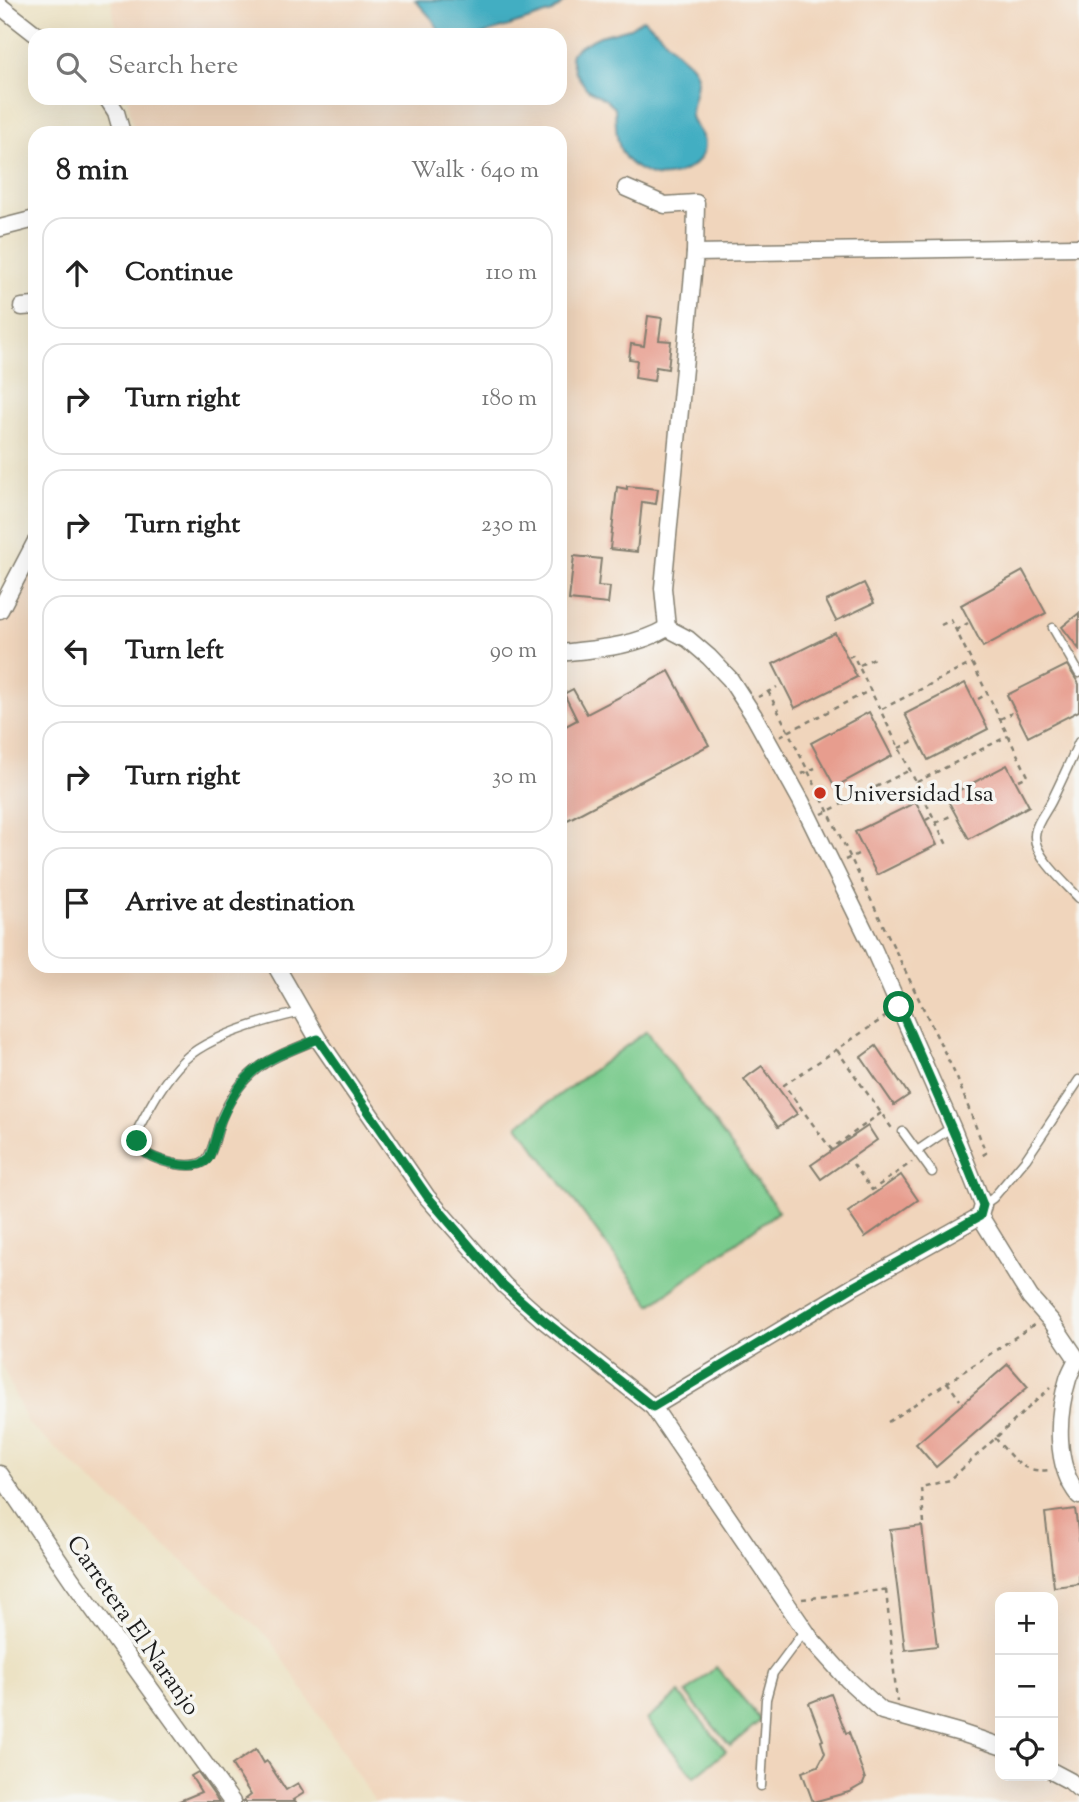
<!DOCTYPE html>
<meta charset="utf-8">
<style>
:root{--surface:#fff;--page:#f6f6f6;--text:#222;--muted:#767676;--line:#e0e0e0}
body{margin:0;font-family:"Sorts Mill Goudy",serif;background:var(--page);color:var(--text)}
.controls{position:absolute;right:21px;bottom:21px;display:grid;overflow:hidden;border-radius:14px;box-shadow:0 7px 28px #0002}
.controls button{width:63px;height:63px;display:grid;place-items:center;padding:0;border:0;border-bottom:2px solid var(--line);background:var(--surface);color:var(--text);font:35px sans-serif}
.stop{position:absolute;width:21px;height:21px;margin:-16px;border:5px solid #0b8043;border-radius:50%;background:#fff}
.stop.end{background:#0b8043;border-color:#fff;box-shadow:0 2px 7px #0008}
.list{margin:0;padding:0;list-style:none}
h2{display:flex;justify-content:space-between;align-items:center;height:91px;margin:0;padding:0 28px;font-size:30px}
h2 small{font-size:23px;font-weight:400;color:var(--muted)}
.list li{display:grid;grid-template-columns:46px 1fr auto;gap:21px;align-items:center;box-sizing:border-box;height:112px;margin:0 14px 14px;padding:0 14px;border:2px solid var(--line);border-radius:21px}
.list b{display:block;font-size:26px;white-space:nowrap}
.list em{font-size:23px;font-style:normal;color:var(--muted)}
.icon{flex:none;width:38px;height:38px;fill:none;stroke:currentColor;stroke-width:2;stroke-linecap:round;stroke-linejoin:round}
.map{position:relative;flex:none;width:1079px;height:1802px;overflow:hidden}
.search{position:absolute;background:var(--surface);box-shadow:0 7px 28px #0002;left:28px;top:28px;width:539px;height:77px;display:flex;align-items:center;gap:18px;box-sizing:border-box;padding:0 24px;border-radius:21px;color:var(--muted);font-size:26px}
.panel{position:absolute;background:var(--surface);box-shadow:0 7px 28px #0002;left:28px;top:126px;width:539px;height:847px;border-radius:21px}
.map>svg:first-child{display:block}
.built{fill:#f0d5bc;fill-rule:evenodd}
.green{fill:#79ca8c;stroke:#4a7354;stroke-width:2}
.water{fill:#43aec2;stroke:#30656f;stroke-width:2}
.building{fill:#e79d8e}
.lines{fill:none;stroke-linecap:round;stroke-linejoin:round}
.lane-casing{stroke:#847f70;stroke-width:11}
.street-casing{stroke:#847f70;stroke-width:19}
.path{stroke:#847f70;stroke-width:2.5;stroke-dasharray:5 5;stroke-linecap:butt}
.lane{stroke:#fff;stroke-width:8}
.street{stroke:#fff;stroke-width:16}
.route{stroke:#0b8043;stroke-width:9}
.poi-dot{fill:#c8321e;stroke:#f6f6f2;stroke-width:2.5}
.labels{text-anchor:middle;stroke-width:7;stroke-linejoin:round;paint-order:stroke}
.poi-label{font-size:24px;fill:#1c1c1c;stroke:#f6f6f2;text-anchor:start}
.street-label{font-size:24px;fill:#1c1c1c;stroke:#f6f6f2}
</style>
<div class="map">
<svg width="1079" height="1802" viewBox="0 0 1079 1802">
<rect width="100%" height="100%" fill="#f6f6f2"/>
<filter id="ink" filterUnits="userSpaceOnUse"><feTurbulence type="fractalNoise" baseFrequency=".0143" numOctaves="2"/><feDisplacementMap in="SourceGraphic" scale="14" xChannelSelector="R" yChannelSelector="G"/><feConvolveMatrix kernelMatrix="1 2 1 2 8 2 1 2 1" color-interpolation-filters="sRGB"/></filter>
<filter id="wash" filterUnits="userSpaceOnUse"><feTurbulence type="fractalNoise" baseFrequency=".00686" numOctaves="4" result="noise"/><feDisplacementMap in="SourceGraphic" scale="28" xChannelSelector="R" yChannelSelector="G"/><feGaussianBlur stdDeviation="1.57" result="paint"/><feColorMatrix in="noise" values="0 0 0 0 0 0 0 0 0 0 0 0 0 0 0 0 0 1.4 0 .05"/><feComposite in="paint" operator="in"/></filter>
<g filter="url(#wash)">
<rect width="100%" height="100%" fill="#ece2c4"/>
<path class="built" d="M111,0H1079V1802H375L271,1640L28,1424L0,1361V621L35,558V966H560V133H134L128,98H560V35H117ZM1000,1597H1053V1776H1000Z"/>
<g class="green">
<polygon points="647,1031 779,1211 651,1305 518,1125"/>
<polygon points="716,1667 761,1720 730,1746 686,1693"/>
<polygon points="679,1693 726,1751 694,1777 647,1720"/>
</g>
<g class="water">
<polygon points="415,0 567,0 552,12 481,35 442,35 433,20"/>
<path d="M643,19C658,29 665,41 678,53C685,60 696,66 697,77C698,90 691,102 691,115C691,125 704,132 704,144C705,166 674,179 655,176C647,174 633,167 627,160C615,146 616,125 615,108L606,100L587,89L575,72L571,58L572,53L580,46L600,36L630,28Z"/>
</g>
<g id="blocks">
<g class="building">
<polygon points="648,316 662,318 659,340 671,341 668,369 656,367 654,381 635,378 637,360 629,359 631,344 644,346"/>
<polygon points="627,486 658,489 656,504 642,502 637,552 610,549 617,487 627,489"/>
<polygon points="574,556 601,559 598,586 610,587 608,604 569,600"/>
<polygon points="1023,571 1046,613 983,647 961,605"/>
<polygon points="864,583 874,603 836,621 826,601"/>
<polygon points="1079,613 1079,649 1062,627"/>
<polygon points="835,633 857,677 795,708 773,664"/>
<polygon points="1067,665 1079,684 1079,711 1028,737 1007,695"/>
<polygon points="669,671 709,745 560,824 560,729 577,720 564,694 573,689 587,714"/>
<polygon points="965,683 988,729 928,760 905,714"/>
<polygon points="869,712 892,756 835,787 811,743"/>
<polygon points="1007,765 1029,806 969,839 946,797"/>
<polygon points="916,802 937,845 877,875 855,832"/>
<polygon points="876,1046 909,1095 894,1105 861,1057"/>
<polygon points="762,1066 797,1114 778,1127 744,1079"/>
<polygon points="868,1126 877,1140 821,1179 811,1165"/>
<polygon points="901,1175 918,1200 865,1237 848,1212"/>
<polygon points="1008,1364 1028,1387 936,1467 916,1444"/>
<polygon points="1075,1509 1079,1538 1079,1584 1054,1587 1045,1513"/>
<polygon points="922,1526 937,1646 905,1650 890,1530"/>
<polygon points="831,1694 846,1733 849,1732 865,1779 863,1784 849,1792 813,1802 802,1772 818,1766 825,1753 821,1741 823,1740 809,1703"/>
<polygon points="256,1749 264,1763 267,1761 286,1790 298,1783 304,1793 293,1800 295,1802 242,1802 251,1795 232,1765"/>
<polygon points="198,1772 219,1802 177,1802 201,1792 191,1776"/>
</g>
</g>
</g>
<g filter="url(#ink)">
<use href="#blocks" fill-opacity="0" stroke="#847f70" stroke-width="2"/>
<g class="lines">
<defs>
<g id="lane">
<polyline points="1053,628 1079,673"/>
<path d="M1079,742C1070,762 1061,782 1051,802C1046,812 1035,824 1035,836C1034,856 1066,884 1079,898"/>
<path d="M301,1012C267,1020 209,1036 184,1060C164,1079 149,1108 136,1133C137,1138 137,1144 140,1148C150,1161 194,1172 206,1160C213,1153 217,1130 221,1119C244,1066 268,1060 318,1039"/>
<polyline points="903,1132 932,1172"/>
<polyline points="917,1151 952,1127"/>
<polyline points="983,1205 993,1198 1026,1159 1079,1080"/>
<polyline points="761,1786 766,1699 773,1673 805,1630"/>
</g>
<g id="street">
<polyline points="0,6 37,35"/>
<polyline points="107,98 116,112 122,133"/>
<polyline points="626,188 665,205 696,203 695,253"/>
<polyline points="0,228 35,219"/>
<polyline points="22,307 35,306"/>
<polyline points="0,610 35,543"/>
<path d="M667,628L688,639L709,657L730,679L754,716L801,801L873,948L952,1127L983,1205L980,1216L1030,1297L1052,1322L1077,1359C1074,1366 1070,1372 1068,1379C1057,1414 1054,1466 1079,1496"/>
<polyline points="667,628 663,588 695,253 1079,247"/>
<path d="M560,653C596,649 635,647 667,628"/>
<polyline points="276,966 318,1039 427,1197 504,1285 542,1319 653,1407 811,1639 847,1679 882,1711 961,1733 1000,1746"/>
<polyline points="653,1407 853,1287 980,1216"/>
<polyline points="0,1474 72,1580 232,1802"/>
<polyline points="1053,1772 1070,1781 1079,1789"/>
</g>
</defs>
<use href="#lane" class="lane-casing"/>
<use href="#street" class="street-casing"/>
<g class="path">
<polyline points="941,625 951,620 1028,776 1019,780"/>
<polyline points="956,630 968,623"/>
<polyline points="849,657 853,655 947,845"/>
<polyline points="860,665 876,657"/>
<polyline points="768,691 828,811 957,1078 986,1153 980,1157"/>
<polyline points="758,697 777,687"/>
<polyline points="978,699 987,694"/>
<polyline points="882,709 972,663"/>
<polyline points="1000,719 1012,713"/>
<polyline points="780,736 871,690"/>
<polyline points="899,748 915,740"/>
<polyline points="802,774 815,768"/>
<polyline points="917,782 1008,736"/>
<polyline points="822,814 910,770"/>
<polyline points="926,820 933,816"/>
<polyline points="936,823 952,815"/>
<polyline points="845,860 858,854"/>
<polyline points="837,1050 893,1130"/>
<polyline points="881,1113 831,1149 784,1085 888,1015"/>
<polyline points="853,1164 872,1190 912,1162"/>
<polyline points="947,1382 960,1400"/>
<polyline points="888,1422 1035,1324"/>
<path d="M995,1438C1013,1458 1020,1473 1049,1470"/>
<polyline points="924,1523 921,1487 950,1480 1050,1388"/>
<polyline points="886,1590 897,1702"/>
<polyline points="802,1599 891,1589"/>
</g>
<use href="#lane" class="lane"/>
<use href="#street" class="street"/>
</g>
</g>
<g class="lines" filter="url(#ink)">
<path class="route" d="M137,1141C139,1145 139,1147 142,1150C153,1161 197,1173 208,1159C213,1152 217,1128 222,1118C245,1065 268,1060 318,1039L427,1196L503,1285L542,1319L653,1407L853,1287L980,1216L983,1205L959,1145L899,1007"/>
</g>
<circle class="poi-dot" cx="820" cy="793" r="7"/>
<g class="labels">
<g class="poi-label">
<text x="834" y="801">Universidad Isa</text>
</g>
<g class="street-label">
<text transform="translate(134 1625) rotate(55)" y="8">Carretera El Naranjo</text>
</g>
</g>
</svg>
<div class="controls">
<button>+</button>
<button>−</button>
<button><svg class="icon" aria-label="locate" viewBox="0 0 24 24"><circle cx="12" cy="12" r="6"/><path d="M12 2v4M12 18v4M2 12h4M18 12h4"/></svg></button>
</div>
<div class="stop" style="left:899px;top:1007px"></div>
<div class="stop end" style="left:137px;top:1141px"></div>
<div class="search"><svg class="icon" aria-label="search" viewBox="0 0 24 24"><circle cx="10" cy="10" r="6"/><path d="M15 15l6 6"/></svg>Search here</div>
<section class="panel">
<h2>8 min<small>Walk · 640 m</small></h2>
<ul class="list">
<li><svg class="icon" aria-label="ahead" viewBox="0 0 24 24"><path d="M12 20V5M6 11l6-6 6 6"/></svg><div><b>Continue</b></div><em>110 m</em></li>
<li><svg class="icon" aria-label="right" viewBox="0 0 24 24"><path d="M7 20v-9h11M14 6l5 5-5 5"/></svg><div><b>Turn right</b></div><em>180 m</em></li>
<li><svg class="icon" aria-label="right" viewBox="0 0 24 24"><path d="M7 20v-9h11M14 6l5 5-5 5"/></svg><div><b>Turn right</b></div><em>230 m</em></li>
<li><svg class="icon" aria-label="left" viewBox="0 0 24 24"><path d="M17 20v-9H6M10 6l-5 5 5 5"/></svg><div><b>Turn left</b></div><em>90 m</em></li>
<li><svg class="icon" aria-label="right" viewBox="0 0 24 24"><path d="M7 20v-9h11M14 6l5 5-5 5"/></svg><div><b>Turn right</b></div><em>30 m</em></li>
<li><svg class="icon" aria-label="arrive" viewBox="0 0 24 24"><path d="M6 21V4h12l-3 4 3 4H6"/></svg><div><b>Arrive at destination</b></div></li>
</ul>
</section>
</div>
